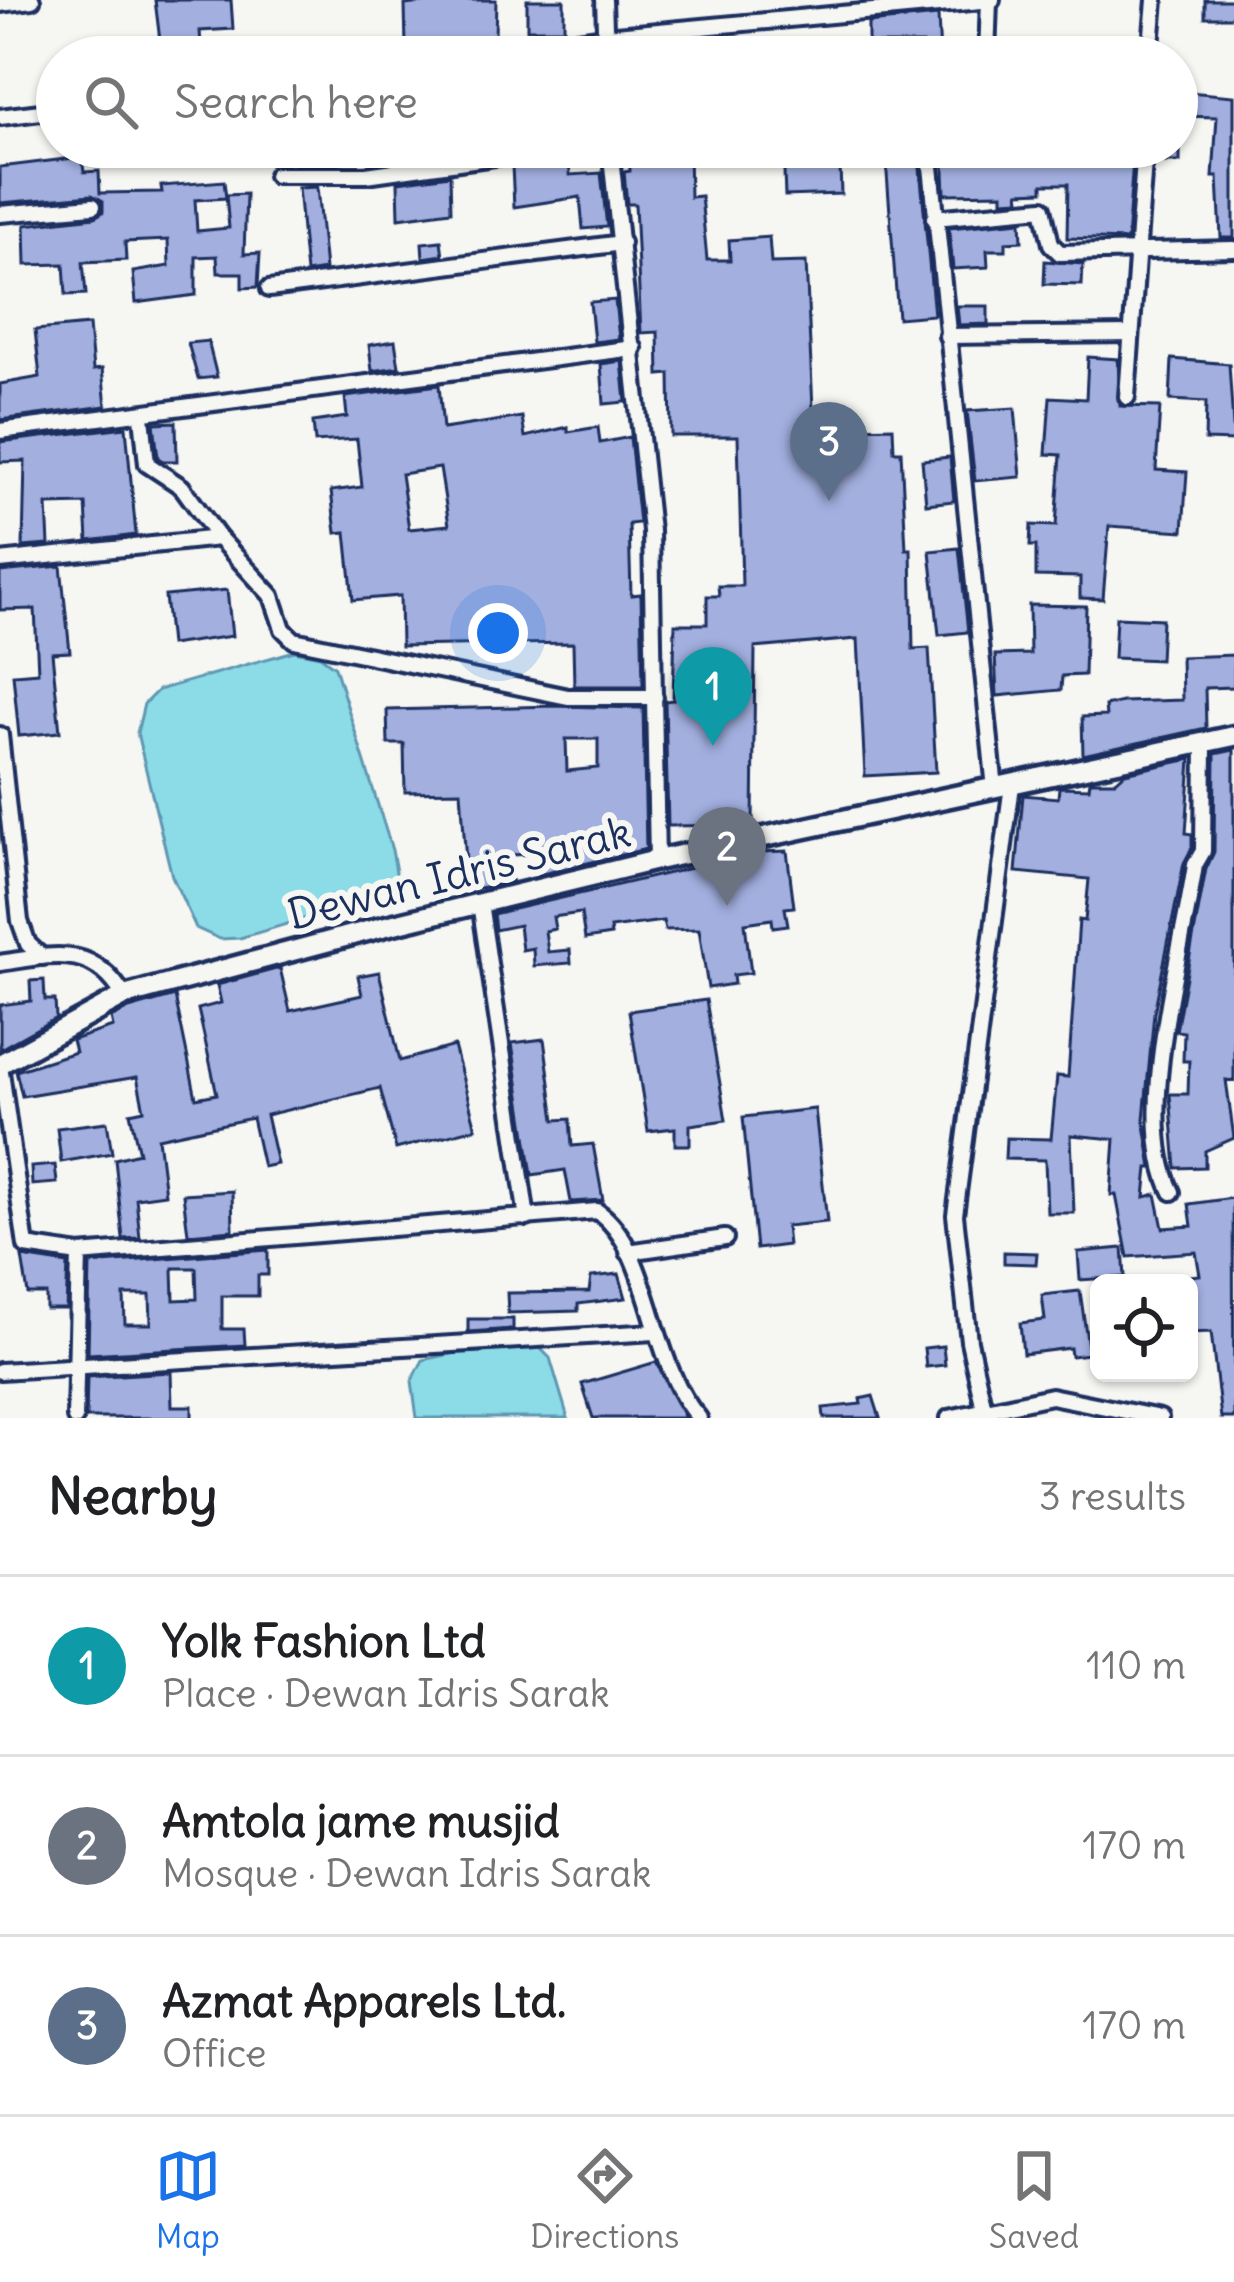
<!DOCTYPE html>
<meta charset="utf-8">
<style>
:root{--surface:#fff;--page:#f2f2f2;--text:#202124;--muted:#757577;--line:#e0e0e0;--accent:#1a73e8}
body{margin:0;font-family:Delius,sans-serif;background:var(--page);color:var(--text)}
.controls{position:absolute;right:36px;bottom:36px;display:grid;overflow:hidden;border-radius:18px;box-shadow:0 3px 9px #0004}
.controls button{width:108px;height:108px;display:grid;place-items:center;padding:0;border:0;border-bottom:3px solid var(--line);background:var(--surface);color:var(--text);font:60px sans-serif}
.you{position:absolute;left:498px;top:633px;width:42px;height:42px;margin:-30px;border:9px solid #fff;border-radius:50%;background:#1a73e8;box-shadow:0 0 0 18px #1a73e833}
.badge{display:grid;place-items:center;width:78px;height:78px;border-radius:50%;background:var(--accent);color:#fff;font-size:39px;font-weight:700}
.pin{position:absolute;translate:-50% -99px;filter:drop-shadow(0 3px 6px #0008)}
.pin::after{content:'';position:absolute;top:63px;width:42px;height:36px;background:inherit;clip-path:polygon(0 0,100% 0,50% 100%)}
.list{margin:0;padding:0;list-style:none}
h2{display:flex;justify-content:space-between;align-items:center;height:156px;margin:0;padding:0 48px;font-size:51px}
h2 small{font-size:39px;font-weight:400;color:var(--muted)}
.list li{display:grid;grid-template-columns:78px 1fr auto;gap:36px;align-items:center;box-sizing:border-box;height:180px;padding:0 48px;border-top:3px solid var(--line)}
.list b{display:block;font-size:45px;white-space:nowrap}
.list p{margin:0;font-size:39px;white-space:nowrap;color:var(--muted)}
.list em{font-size:39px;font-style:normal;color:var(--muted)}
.icon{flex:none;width:66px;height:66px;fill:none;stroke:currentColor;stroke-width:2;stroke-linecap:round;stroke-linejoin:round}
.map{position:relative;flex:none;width:1234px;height:1418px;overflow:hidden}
.search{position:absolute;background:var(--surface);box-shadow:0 3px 9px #0004;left:36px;right:36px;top:36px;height:132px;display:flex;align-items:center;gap:30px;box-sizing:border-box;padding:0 42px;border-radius:66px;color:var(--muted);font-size:45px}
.sheet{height:696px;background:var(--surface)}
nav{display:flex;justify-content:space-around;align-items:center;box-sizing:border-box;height:168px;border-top:3px solid var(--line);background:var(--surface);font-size:33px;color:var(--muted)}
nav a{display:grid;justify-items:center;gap:6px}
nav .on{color:var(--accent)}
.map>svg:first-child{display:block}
.water{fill:#8cdce8;stroke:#5f97b1;stroke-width:3}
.building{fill:#a2afdf;stroke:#1b2f5e;stroke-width:3;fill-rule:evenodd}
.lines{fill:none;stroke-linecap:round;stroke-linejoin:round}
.minor-casing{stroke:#1b2f5e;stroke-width:22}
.major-casing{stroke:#1b2f5e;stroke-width:27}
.minor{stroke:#f6f6f2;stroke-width:14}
.major{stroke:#f6f6f2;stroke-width:18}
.labels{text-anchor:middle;stroke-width:12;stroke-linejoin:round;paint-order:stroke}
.street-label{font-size:42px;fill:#1b2f5e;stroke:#f6f6f2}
</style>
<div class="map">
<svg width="1234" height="1418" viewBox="0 0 1234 1418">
<rect width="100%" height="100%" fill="#f6f6f2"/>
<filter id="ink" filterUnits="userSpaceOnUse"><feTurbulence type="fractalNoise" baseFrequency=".00833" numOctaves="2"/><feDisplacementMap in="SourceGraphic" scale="24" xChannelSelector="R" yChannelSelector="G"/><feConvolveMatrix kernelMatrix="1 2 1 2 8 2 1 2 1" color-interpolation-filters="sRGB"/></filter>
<g filter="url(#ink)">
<g class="water">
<polygon points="294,651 320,656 335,667 392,850 396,872 390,893 240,938 220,939 196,928 172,876 137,733 144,704 158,690"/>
<polygon points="479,1348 540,1348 550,1358 568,1418 417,1418 412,1381 423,1360"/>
</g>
<g class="building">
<polygon points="155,0 231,0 233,29 200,31 202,57 162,57"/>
<polygon points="446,0 496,0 495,37 406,47 405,5"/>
<rect x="527" y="0" width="37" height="29"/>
<rect x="1205" y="0" width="29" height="17"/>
<polygon points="938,16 940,57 923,57 923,44 868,44 868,23"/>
<polygon points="680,40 681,57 617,57 617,46"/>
<polygon points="1177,91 1234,96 1234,238 1221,238 1218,177 1213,177 1217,117 1177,116"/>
<polygon points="318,147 444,147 444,153 319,164"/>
<polygon points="629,147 689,150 690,197 701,196 707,260 730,260 729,240 769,237 771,263 806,262 814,429 893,427 894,451 901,451 906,549 911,549 913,649 929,648 936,772 865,776 858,639 755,648 753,825 668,826 665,701 673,700 675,624 707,624 707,596 719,596 718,586 742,586 738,436 671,436 670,374 659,375 658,332 641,333 635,204 627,204 624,172 630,171"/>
<polygon points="783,147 829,147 829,167 840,166 841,194 785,196"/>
<polygon points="885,147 918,147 934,315 898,318"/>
<polygon points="943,147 1134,147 1127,240 1067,238 1068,184 1043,184 1043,191 1019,192 1020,199 1003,200 1003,193 945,194"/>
<polygon points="1156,147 1180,147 1180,162 1155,162"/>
<polygon points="82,157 84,172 99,171 100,193 162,192 161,186 224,181 226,198 195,200 197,231 229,228 226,195 246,194 244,254 260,253 258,287 242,288 242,273 218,273 217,256 196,257 196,295 136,303 133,272 169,266 168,240 125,242 126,260 83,262 86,294 66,295 64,264 26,265 25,225 95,217 103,212 103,201 92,195 0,203 0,167"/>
<polygon points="569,158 570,175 601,173 607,227 583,229 580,197 514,207 512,166"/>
<polygon points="450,175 451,211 399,218 398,182"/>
<polygon points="317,187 325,270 306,273 298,188"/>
<polygon points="1021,221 1022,241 1006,242 1006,250 987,250 988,267 953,269 949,228"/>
<polygon points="441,241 443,255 423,258 422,243"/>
<polygon points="1045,261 1083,264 1082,285 1044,284"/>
<polygon points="615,300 619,339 594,342 590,302"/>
<polygon points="957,306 988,306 988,324 959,325"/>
<polygon points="89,325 93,370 102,369 106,406 0,420 0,384 40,377 35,330"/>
<polygon points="208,341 217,377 198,379 188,343"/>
<polygon points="395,341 399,367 372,371 369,345"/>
<polygon points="1088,357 1118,359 1120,406 1160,407 1156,470 1187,472 1183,531 1109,526 1103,599 1080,598 1080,577 1036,576 1036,546 1030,546 1031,525 1056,526 1061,455 1046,454 1050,397 1086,399"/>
<polygon points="1172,359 1229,364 1234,441 1205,440 1206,402 1170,400"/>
<polygon points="622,361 626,402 604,404 601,364"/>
<path d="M439,385L443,429L522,417L525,437L568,427V432L598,427L600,443L630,437L639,523L629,524L631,595L641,594L643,686H574L573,643L401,646L400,596L353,600L346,532L336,533L331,491L362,487L357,439L315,442L313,422L347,417L345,397ZM440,468L449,525L409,529L401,474Z"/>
<polygon points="1015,408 1021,477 975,481 967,411"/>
<polygon points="176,422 177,461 163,461 158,458 154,423"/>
<polygon points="126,427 136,535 88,541 86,504 47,505 49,545 23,547 25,461 0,462 0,442"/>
<polygon points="950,457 954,501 926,504 922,460"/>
<polygon points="959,548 968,632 939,635 930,551"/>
<polygon points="61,566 70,652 52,653 60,732 19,736 13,674 38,672 35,609 0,610 0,572"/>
<polygon points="227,590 232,636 170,645 165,596"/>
<polygon points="1029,605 1086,606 1084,675 1062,676 1061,690 997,696 995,655 1030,654"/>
<polygon points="1116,617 1162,619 1160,660 1114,658"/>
<polygon points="1234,655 1234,687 1205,688 1206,728 1083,755 1082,717 1106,716 1105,706 1122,702 1182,700 1181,657"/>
<path d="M556,706L643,708L646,849L538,875L537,854L509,855L512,882L468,890L461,791L405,792L404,744H388L387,710ZM566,739H598V768L567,771Z"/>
<polygon points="1234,750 1234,1081 1226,1080 1234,1138 1205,1151 1205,1167 1176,1168 1170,1094 1188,1094 1189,1061 1183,1061 1184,1032 1176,1031 1206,869 1214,852 1215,754"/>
<polygon points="1191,759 1186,833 1192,834 1192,848 1184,863 1154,1013 1144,1119 1152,1168 1148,1168 1145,1197 1156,1194 1163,1228 1192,1226 1189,1204 1233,1198 1234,1418 1221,1418 1211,1332 1189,1333 1189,1276 1200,1275 1196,1252 1128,1257 1116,1195 1111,1195 1115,1139 1071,1135 1074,1213 1047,1213 1045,1160 1005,1159 1006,1138 1051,1139 1057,1076 1068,1077 1079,920 1085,921 1089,879 1016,872 1023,795 1058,798 1059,787 1089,788 1090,781 1116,781 1125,773"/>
<polygon points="787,851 794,907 785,908 788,925 773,927 772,919 745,923 751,973 733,975 734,984 708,988 699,929 665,930 663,921 610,928 611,935 585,939 581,913 553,917 555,929 545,931 548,952 570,950 571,963 534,966 533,948 522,950 519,925 495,930 493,914 760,852"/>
<polygon points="280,968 290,1011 362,995 358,976 379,972 400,1061 454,1046 476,1128 396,1149 380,1088 266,1115 277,1164 263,1167 252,1118 158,1138 165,1194 136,1198 140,1238 123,1239 115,1159 139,1153 130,1113 144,1110 137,1077 22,1096 16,1071 75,1052 72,1040 113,1027 111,1018 129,1009 175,996 196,1098 217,1094 198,1009 221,1003 217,985"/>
<polygon points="44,980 45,1000 55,1000 56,1018 0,1049 0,1005 31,1001 30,981"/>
<polygon points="706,1000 726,1120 690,1125 690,1145 675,1145 675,1128 648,1131 629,1011"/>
<polygon points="544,1039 555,1120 570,1119 572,1146 593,1144 603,1200 571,1202 565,1170 532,1175 512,1043"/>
<polygon points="815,1109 827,1222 786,1226 788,1245 756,1249 743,1117"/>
<polygon points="107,1122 112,1153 61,1162 57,1128"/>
<polygon points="55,1165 57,1183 32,1185 31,1167"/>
<polygon points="232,1191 233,1230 188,1234 183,1194"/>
<polygon points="1123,1248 1125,1277 1080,1280 1078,1252"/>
<path d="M268,1250V1275H258V1296H222V1329H244L245,1345L88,1354L90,1264ZM173,1268H196L197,1299L174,1300ZM124,1295H150L151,1324H125Z"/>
<polygon points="1004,1252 1037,1253 1036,1264 1004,1263"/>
<polygon points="22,1257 68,1264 66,1309 46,1309 46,1294 28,1294"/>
<polygon points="619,1274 626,1298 578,1304 578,1311 508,1313 507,1293 589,1292 591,1277"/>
<polygon points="1080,1291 1089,1354 1071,1356 1070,1348 1023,1354 1020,1323 1045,1320 1042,1295"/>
<polygon points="468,1319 513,1319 513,1329 468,1332"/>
<polygon points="943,1346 945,1365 926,1367 924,1348"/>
<polygon points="656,1362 685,1418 593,1418 582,1384"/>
<polygon points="171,1372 172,1406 192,1406 192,1418 86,1418 87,1377"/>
<polygon points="873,1396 880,1418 824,1418 823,1408 861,1404 860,1399"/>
</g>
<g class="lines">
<defs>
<g id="minor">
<polyline points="604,0 606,57"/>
<polyline points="0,4 32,0"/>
<polyline points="464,57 605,36 992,0"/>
<polyline points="987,57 989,0"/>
<polyline points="1150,57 1155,0"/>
<polyline points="0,117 57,110"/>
<polyline points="610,147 651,531 657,860"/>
<polyline points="929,147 995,789"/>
<polyline points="276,175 366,175 566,147"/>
<polyline points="0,214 93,206"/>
<polyline points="934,218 1043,208 1051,244 1060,253 1234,249"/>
<polyline points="269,289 622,243"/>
<polyline points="947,336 1131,334"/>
<polyline points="1127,397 1145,147"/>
<polyline points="142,416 147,464 182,487 219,538 272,596 283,629 294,640 568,697 655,697"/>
<polyline points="0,431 634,348"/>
<polyline points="0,561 219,538"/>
<polyline points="0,735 20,921 28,944 42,957"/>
<polyline points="480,903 527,1218"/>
<path d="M0,963C54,955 92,943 124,996"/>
<path d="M0,1065L26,1246L79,1254L597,1211C652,1248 650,1365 699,1418"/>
<path d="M1172,1192C1133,1117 1183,950 1195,865L1203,851L1204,742"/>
<polyline points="628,1252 725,1238"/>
<polyline points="0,1371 655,1332"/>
<polyline points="984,1409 969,1341 955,1215 1012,785"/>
<polyline points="75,1418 79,1254"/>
<polyline points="949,1418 1051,1396 1160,1418"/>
</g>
<polyline id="major" points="0,1064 124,996 386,926 657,860 1234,736"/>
</defs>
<use href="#minor" class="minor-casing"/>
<use href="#major" class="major-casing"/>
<use href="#minor" class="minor"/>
<use href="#major" class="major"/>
</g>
</g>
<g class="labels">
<g class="street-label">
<text transform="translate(459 873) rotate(-14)" y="15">Dewan Idris Sarak</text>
</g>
</g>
</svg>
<div class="controls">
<button><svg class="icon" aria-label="locate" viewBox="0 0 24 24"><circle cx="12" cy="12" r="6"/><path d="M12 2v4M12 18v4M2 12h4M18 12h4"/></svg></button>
</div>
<div class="you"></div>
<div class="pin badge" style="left:713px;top:746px;background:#0f9aa8">1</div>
<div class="pin badge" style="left:727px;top:906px;background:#6b7280">2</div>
<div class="pin badge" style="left:829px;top:501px;background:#5c6f8a">3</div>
<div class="search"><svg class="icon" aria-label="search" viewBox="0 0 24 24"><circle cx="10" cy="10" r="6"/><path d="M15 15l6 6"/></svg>Search here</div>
</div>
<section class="sheet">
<h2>Nearby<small>3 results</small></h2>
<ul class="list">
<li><span class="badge" style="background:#0f9aa8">1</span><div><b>Yolk Fashion Ltd</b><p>Place · Dewan Idris Sarak</p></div><em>110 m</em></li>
<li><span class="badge" style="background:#6b7280">2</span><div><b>Amtola jame musjid</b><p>Mosque · Dewan Idris Sarak</p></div><em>170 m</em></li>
<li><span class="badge" style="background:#5c6f8a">3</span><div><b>Azmat Apparels Ltd.</b><p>Office</p></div><em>170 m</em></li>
</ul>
</section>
<nav>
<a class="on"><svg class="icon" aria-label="map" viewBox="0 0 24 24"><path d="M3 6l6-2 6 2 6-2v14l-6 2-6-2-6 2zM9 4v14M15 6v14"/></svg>Map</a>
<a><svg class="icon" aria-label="directions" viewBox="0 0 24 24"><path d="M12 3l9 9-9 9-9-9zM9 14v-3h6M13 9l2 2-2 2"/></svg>Directions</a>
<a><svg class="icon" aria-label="saved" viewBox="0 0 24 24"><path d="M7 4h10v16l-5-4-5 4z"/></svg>Saved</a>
</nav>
